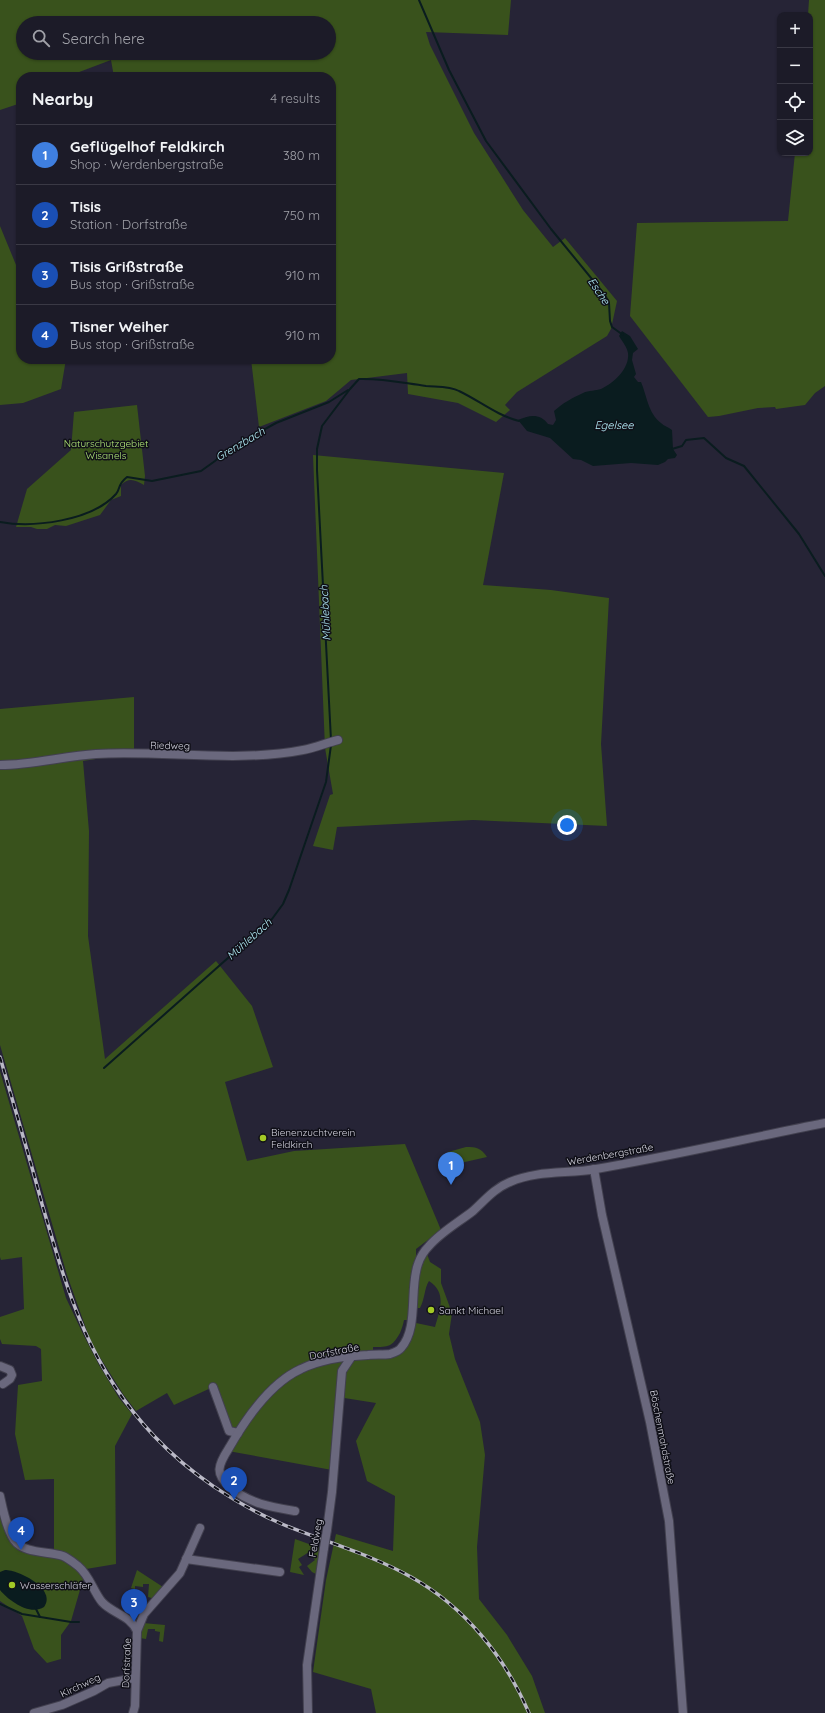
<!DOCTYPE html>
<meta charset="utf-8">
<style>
:root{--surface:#1c1b28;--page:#292834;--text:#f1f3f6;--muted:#a0a1a8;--line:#3a3945;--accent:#db2777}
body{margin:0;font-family:Quicksand,sans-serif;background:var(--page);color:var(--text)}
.controls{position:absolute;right:12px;top:12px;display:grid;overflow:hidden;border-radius:8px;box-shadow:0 1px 3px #0004}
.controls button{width:36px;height:36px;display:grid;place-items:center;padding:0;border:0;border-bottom:1px solid var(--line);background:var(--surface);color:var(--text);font:20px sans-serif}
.you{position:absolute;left:567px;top:825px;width:14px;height:14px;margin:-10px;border:3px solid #fff;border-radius:50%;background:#1a73e8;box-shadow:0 0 0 6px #1a73e833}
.badge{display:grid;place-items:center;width:26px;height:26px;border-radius:50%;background:var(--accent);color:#fff;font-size:13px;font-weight:700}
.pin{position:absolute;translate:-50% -33px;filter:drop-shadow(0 1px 2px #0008)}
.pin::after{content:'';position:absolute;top:21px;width:14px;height:12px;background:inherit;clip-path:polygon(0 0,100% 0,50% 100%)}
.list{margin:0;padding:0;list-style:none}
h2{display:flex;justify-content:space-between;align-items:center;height:52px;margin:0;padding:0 16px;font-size:17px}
h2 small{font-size:13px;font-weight:400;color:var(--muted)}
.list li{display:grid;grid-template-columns:26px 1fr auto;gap:12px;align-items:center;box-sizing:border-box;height:60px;padding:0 16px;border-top:1px solid var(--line)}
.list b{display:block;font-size:15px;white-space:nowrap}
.list p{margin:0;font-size:13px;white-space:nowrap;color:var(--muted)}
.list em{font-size:13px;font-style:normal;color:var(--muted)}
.icon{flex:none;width:22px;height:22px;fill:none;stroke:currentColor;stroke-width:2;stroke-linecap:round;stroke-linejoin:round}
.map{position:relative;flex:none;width:825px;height:1713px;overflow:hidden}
.search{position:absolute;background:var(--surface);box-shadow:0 1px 3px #0004;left:16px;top:16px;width:320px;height:44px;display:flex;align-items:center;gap:10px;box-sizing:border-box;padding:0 14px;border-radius:22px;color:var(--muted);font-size:15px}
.panel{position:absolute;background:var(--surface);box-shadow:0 1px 3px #0004;left:16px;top:72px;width:320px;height:292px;border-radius:16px}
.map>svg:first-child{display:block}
.green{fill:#39521c;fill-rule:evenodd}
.water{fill:#0a1c1f}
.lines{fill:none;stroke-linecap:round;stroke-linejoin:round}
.stream{stroke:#0a1c1f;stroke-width:2}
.minor-casing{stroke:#42404f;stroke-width:10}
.minor{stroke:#6a687d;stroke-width:8}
.rail-casing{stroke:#bab9c6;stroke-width:3.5}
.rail{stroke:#0f0f17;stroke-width:2;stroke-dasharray:6;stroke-linecap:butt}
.minor-bridge-casing{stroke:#42404f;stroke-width:10;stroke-linecap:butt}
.minor-bridge{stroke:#6a687d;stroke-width:8}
.poi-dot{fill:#a3c926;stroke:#0f0f17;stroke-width:1.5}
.labels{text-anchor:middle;stroke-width:3;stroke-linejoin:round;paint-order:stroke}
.park-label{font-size:10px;fill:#b0e677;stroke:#0f0f17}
.street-label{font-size:10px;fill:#d3d2de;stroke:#0f0f17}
.poi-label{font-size:10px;fill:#d3d2de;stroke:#0f0f17;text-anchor:start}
.water-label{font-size:11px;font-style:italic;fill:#b4effa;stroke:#0f0f17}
</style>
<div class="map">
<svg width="825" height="1713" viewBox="0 0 825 1713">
<rect width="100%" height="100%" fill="#262436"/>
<g class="green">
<path d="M0,0H511L508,35L426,32L430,45L474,133L523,210L553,247L565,238L617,301L611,329L607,336L517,392L505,405L510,410L496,422L458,403L408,394L407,373L351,380L326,401L259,427L251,359H331V77H114L111,60L66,77H21V103L0,110ZM23,23H329V53H23Z"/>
<polygon points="809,0 825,0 825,386 815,393 805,405 776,409 775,407 758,408 719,416 708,417 630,316 637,223 788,221 795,153 810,153 810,15 808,15"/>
<polygon points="0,226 21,277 21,359 66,359 61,389 23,403 0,405"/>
<path d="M137,405L145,476L144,485C135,480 129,477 121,485V496L111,500L100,515L66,526L55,525L47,529H37L31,527H16L27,489L71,450L74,412Z"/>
<polygon points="313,455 504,473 483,585 551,590 609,598 601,744 607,826 473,820 337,827 333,850 313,846 330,795 333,794 325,748"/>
<path d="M134,697V753L83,761L89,831L88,936L105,1059L216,961L252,1006L273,1067L225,1082L247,1161L294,1151L405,1144L441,1230L416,1249V1259L427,1254L430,1262L441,1269V1283L452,1313L449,1334L455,1359L480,1422L485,1455L477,1547L479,1599L507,1635L532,1676L545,1713H376L371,1689L313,1672L326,1580L336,1534L393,1551L395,1496L367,1481L356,1441L376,1403L338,1397L332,1470L228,1451L238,1434L229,1431L213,1387L174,1405L167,1393L136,1411L123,1394L96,1351L88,1334L67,1275L0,1045V709ZM429,1281C447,1293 440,1309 435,1327L416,1323L407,1339L392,1355L373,1352V1347C389,1347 392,1347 400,1333C402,1328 403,1325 404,1320H408L414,1308H420C425,1299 424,1289 429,1281Z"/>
<polygon points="0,1071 66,1298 84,1336 99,1365 119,1398 132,1414 115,1446 116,1564 86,1569 71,1621 61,1635 61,1659 47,1663 34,1649 22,1616 0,1601 0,1498 3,1511 21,1545 54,1553 54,1479 25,1480 15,1434 18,1385 42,1381 41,1349 36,1346 2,1344 0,1339 0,1317 24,1309 22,1257 1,1260 0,1257"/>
<path d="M466,1147C477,1147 481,1148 487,1157L456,1164L446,1163L443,1157L448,1152Z"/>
<polygon points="295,1539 320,1548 316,1574 312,1572 307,1566 315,1560 309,1552 298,1559 302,1565 299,1567 304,1575 290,1572"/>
<polygon points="137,1570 163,1587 155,1599 148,1597 149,1584 143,1584 143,1587 135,1586 135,1589 131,1588"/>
<polygon points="143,1623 165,1625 163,1642 159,1641 160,1632 155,1631 155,1629 148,1629 146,1639 140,1638"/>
</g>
<g class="water">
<path d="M622,331L630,336L638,349L633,353L632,360L636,374L634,377L638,382H641C647,396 648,413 661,423C664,426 668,427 672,430L673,449L677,455L675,458L668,459L665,462L658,465L631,463L593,466L581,460L573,459L550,438L527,431L518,420C529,415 540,413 548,424L553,425L556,420L554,411C563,403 572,398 583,393C589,390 596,391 601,389C614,383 630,368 628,353C627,347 622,341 619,336Z"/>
<path d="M5,1570C19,1570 57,1589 44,1607C30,1616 9,1601 0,1590V1572Z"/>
</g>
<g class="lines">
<g class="stream">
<polyline points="419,0 449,70 486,141 551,229 605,295 609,303 610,321 612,327 623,335"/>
<polyline points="672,449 682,446 686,440 704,438 726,458 744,466 799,534 825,576"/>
<path d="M0,522C33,528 92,521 116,494C121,488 117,485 127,477L152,481L201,471L215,461L227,450L276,423L329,402L348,390"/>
<path d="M331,740L317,470V449L322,426L350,389L359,379C382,378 403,383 426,386C436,387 450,386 459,391C480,401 496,415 519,421"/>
<polyline points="104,1068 272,919 283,904 289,890 326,782 331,745"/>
<polyline points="0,1604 22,1614 71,1622 79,1622"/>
<polyline points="35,1607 40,1617"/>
</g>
<defs>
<g id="minor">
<path d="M0,765C33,765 64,756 96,754C164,750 236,763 303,750C315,748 326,743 338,740"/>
<polyline points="594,1169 602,1215 650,1422 669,1521 683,1713"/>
<polyline points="0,1366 10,1370 12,1375 10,1379 3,1384"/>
<polyline points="213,1387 229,1431 238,1433"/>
<path d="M0,1496C3,1510 6,1527 14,1540C24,1554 48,1551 63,1556C68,1558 74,1563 78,1566C90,1576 93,1591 102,1602C113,1614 130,1615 137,1631"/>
<path d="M295,1511C271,1507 251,1504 231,1488C214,1474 218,1465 229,1448C245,1420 270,1383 301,1369C321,1359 346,1356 368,1355C375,1354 383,1355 390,1354C393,1353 399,1351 401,1348C419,1328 409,1289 418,1264C420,1258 425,1250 429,1246C441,1232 459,1222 473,1211C485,1200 495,1188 510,1182C537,1170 568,1174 596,1169C672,1156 749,1138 825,1123"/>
<polyline points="327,1530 332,1492 342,1371 352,1356"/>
<polyline points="186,1559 280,1572"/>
<polyline points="34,1713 62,1705 94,1691 108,1683 135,1678"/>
<polyline points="133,1713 135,1706 137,1631 144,1614 180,1573 200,1528"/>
<polyline points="308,1713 307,1665 324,1548"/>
</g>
</defs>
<use href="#minor" class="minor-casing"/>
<use href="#minor" class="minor"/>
<defs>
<path id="rail" d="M0,1057C14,1106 29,1155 42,1204C68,1293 88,1366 154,1436C189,1473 235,1504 282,1524C325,1542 370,1554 411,1577C465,1607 505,1657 529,1713"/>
</defs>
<use href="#rail" class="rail-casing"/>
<use href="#rail" class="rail"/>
<defs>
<polyline id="minor-bridge" points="324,1548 327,1530"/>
</defs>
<use href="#minor-bridge" class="minor-bridge-casing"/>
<use href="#minor-bridge" class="minor-bridge"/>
</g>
<g class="poi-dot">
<circle cx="263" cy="1138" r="4"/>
<circle cx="431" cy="1310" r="4"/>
<circle cx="12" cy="1585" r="4"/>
</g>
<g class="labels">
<g class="park-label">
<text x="106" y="447">Naturschutzgebiet<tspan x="106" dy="12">Wisanels</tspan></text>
</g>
<g class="street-label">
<text transform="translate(170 745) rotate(1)" y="4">Riedweg</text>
<text transform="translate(610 1154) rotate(-10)" y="4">Werdenbergstraße</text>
<text transform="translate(334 1351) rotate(-11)" y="4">Dorfstraße</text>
<text transform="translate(663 1437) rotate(79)" y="4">Böschenmahdstraße</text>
<text transform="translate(315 1538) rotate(-80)" y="4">Feldweg</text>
<text transform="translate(126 1663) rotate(-88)" y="4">Dorfstraße</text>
<text transform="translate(80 1685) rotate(-25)" y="4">Kirchweg</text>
</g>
<g class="poi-label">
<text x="271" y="1136">Bienenzuchtverein<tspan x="271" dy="12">Feldkirch</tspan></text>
<text x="439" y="1314">Sankt Michael</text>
<text x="20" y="1589">Wasserschläfer</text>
</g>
<g class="water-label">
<text transform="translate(599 291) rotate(56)" y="4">Esche</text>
<text x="614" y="429">Egelsee</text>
<text transform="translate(240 444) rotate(-31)" y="4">Grenzbach</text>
<text transform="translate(325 613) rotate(-93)" y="4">Mühlebach</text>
<text transform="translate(249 939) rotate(-42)" y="4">Mühlebach</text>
</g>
</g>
</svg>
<div class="controls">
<button>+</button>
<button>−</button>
<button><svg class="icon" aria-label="locate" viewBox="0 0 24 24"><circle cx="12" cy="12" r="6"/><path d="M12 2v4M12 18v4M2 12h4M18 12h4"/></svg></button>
<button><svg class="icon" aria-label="layers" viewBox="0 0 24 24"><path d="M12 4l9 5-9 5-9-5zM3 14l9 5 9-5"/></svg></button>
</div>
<div class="you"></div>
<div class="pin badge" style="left:451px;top:1185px;background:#3f7fe0">1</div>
<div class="pin badge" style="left:234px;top:1500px;background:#1a4fb4">2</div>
<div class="pin badge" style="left:134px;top:1622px;background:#1a4fb4">3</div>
<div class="pin badge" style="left:21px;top:1550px;background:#1a4fb4">4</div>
<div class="search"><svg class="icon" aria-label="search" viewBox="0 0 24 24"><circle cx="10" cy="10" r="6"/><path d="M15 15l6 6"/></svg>Search here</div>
<section class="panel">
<h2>Nearby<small>4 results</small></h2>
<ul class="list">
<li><span class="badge" style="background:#3f7fe0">1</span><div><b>Geflügelhof Feldkirch</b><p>Shop · Werdenbergstraße</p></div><em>380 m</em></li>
<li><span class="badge" style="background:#1a4fb4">2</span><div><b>Tisis</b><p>Station · Dorfstraße</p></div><em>750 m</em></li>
<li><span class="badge" style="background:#1a4fb4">3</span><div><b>Tisis Grißstraße</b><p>Bus stop · Grißstraße</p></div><em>910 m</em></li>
<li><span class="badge" style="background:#1a4fb4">4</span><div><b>Tisner Weiher</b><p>Bus stop · Grißstraße</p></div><em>910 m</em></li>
</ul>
</section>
</div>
